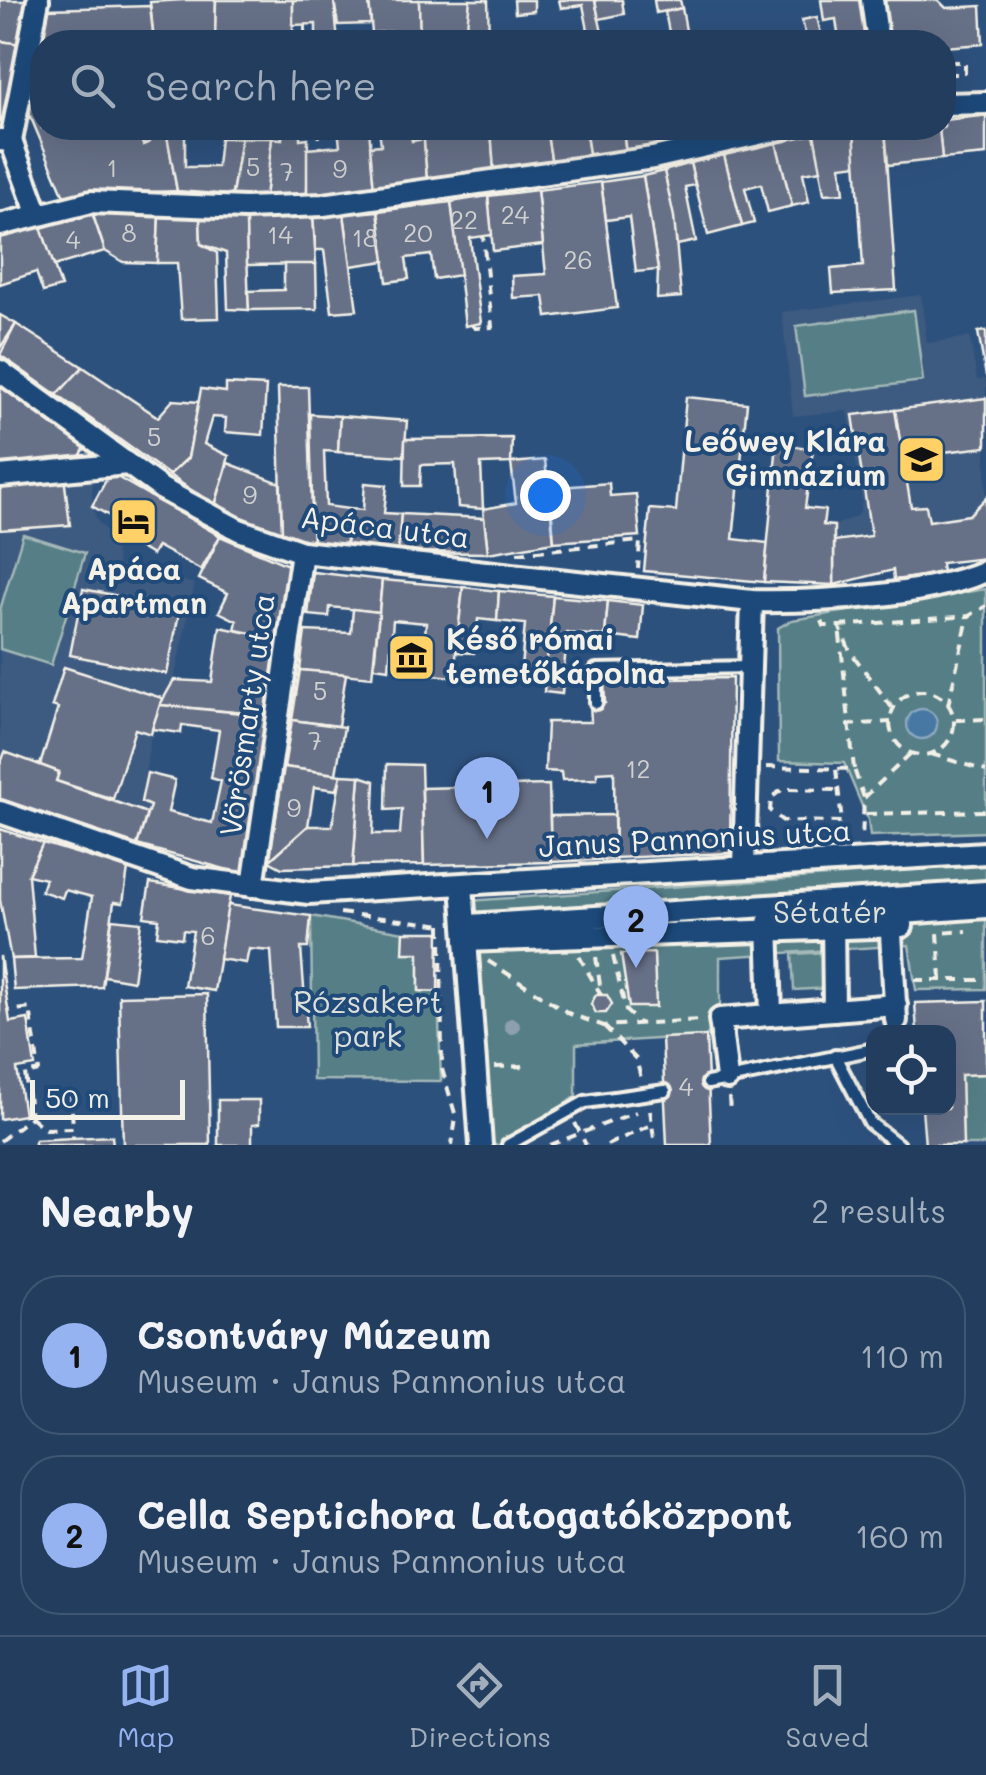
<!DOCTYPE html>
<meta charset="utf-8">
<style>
:root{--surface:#223d5e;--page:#2e4867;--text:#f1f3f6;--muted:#a2aebc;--line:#3f5673;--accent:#95b2f1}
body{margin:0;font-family:Mali,sans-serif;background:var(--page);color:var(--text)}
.controls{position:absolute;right:30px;bottom:30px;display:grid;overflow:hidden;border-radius:20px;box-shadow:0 10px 40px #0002}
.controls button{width:90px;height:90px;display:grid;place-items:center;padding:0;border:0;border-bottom:2px solid var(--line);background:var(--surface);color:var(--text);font:50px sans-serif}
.scale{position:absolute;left:30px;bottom:25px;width:155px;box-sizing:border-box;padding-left:10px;border:5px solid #f4f1e8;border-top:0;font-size:28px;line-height:35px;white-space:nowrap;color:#f4f1e8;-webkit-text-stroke:8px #1f4a7a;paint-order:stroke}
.you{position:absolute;left:545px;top:495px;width:35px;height:35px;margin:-25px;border:8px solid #fff;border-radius:50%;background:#1a73e8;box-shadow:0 0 0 15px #1a73e833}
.badge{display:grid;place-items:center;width:65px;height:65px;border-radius:50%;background:var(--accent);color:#111;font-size:32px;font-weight:700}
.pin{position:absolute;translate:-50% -82px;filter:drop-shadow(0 2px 5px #0008)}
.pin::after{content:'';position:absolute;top:52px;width:35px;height:30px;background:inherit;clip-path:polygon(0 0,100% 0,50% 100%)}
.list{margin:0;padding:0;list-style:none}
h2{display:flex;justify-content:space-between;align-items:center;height:130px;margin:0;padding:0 40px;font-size:42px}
h2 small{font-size:32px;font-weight:400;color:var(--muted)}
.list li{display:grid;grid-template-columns:65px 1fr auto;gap:30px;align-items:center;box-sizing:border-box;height:160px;margin:0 20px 20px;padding:0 20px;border:2px solid var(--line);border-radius:40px}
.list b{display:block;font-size:38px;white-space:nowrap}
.list p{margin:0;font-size:32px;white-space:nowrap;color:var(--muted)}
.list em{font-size:32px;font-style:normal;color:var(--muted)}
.icon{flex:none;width:55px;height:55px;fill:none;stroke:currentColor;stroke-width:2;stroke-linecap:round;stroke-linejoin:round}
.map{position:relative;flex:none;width:986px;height:1145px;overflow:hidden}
.search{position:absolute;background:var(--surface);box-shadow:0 10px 40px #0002;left:30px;right:30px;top:30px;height:110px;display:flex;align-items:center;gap:25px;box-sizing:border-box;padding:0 35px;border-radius:40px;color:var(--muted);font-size:38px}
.sheet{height:490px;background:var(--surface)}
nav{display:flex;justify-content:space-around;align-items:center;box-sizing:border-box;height:140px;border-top:2px solid var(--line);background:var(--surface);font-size:28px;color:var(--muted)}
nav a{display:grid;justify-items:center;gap:5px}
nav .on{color:var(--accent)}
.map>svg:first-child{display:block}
.built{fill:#3e5a80}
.green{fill:#557e86;stroke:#a4b8b7;stroke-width:2.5}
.water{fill:#4678a3;stroke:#8ca8bf;stroke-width:2.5}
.building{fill:#666f87;stroke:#f4f1e8;stroke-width:2.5}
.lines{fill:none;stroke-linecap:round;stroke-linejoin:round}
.lane-casing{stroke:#f4f1e8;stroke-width:18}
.street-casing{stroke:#f4f1e8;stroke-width:28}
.path{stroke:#f4f1e8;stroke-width:4;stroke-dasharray:10 8;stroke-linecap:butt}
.lane{stroke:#1f4a7a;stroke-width:10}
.street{stroke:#1f4a7a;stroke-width:20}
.tree{fill:#8da0b0}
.labels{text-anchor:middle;stroke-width:8;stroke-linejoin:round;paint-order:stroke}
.number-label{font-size:25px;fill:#d0d0d0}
.poi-label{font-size:30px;font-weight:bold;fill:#f4f1e8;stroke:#1f4a7a;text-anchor:end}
.street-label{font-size:30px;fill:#f4f1e8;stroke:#1f4a7a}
.park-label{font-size:30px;fill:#dce0d9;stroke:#1f4a7a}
</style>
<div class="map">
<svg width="986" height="1145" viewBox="0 0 986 1145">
<rect width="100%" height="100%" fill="#2d517d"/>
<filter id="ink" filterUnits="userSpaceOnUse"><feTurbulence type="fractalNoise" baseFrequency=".01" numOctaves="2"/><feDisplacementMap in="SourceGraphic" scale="20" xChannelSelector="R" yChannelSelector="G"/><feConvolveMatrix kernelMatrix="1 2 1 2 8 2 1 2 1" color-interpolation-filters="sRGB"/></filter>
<g filter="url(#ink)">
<g class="built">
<polygon points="921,295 927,343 970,337 977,380 986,379 986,558 942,563 942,574 894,580 892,570 834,585 834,526 859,515 862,501 848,411 793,416 782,312"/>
<polygon points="93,473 92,506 98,522 114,539 118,566 195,584 174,680 162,698 151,734 141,802 150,806 137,845 0,799 0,483"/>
</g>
<g class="green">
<polygon points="914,310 923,381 805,396 796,326"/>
<polygon points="23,534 85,553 51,665 0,649 0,610"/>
<polygon points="986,589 986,832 870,836 868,820 844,763 779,761 778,628 792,620"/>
<polygon points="986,865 986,989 916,990 909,945 720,957 720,1019 706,1036 576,1044 576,1097 499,1145 485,1145 468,901"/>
<polygon points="311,916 404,932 404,953 419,953 419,991 438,992 441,1081 313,1080"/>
<polygon points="828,952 830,988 794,990 792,954"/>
<polygon points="986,1074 986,1145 963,1145 961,1075"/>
</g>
<circle class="water" cx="922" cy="724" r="15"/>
<g class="building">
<polygon points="0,0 30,0 21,44 0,41"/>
<polygon points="184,0 216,0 215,42 154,42 150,2"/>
<polygon points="216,0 293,0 293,42 215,42"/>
<polygon points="293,0 334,0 338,42 316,42 316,24 293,25"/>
<polygon points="334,0 369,0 371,24 338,25"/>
<polygon points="369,0 419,0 420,42 400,42 399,31 372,33"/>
<polygon points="419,0 470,0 471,20 465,27 440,30 440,42 420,42"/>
<polygon points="470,0 488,0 489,42 465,42"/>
<polygon points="514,0 534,0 534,11 515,13"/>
<polygon points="559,0 595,0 602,33 589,35 583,5 561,8"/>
<polygon points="595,0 622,0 624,14 599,19"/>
<polygon points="654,0 680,0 682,8 656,13"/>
<polygon points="821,0 860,0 866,37 839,41 836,19 824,21"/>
<polygon points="885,0 938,0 946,8 981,6 983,44 944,47 944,42 889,42"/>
<polygon points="150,6 154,42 42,42 42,98 26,106 48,9"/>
<polygon points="682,8 688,42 671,42 665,12"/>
<polygon points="817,17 823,42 807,42 802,20"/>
<polygon points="605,32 606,42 532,42 602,33"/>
<polygon points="0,41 21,44 1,125 0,125"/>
<polygon points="42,98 42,128 138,128 143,145 150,142 148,128 166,128 177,191 64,196 26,106"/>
<polygon points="981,116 986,116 986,155 942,159 939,128 944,128 944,120"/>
<polygon points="293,128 300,132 300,139 308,138 307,195 265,197 272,138 282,139 282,132"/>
<polygon points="338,128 369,128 374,190 307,195 307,149 340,146"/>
<polygon points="379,128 410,128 412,141 424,139 427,179 374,190 370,146 381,145"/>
<polygon points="423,128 491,128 494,171 427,179"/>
<polygon points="491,128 539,128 540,135 547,134 552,164 494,171"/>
<polygon points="546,128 585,128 590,159 552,164"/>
<polygon points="585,128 623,128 626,154 590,159"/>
<polygon points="623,128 689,128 692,140 626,154"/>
<polygon points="689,128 719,128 720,132 692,140"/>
<polygon points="854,128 859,164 841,166 844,193 824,194 814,134"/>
<polygon points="854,128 885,128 896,290 833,293 831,269 863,266"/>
<polygon points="885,128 939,128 942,159 888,165"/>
<polygon points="814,134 821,170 803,173 809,202 792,206 776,142"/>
<polygon points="167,135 185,135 185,167 217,167 220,138 241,138 232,195 177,191"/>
<polygon points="241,138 272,138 265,197 232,195"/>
<polygon points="776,142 792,206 768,212 761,184 745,188 754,223 742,226 724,155"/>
<polygon points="724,155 742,226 708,235 690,163"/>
<polygon points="690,163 695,185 685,187 696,241 677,245 664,171"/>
<polygon points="664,171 674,217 681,297 657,299 658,270 643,176"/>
<polygon points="643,176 658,270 636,272 629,217 606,220 601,182"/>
<polygon points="601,182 617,308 547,317 544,296 513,298 512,276 546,274 537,190"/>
<polygon points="537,190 543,245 493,251 488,196"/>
<polygon points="488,196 492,235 470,238 481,323 465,326 451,202"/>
<polygon points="451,202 460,275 434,279 431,255 406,258 409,279 387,282 378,211"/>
<polygon points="378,211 385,261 351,266 344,214"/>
<polygon points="92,212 105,251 54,266 41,228"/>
<polygon points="92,212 159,215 157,263 123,262 105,251"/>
<polygon points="344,214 357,310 332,312 324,250 316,250 313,217"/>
<polygon points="159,215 200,217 201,244 217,253 219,318 181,319 177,263 157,263"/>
<polygon points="200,217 246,220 249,310 228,309 226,253 201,244"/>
<polygon points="313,217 316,264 247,265 246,220"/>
<polygon points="40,224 61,287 43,292 36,272 0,284 0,237"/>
<polygon points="284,264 316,264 317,309 249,310 248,291 284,290"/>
<polygon points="0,315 16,324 0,348"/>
<polygon points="16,324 83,367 57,395 0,355"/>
<polygon points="986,331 986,376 978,332"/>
<polygon points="83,367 158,417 173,400 199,402 188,458 169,475 57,395"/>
<polygon points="0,384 86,446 75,465 0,470"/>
<polygon points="226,384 266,386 263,435 225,432 226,418 212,417 204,444 229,456 215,506 169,475 188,458 201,389 226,392"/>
<polygon points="278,387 308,387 313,543 282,534"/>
<polygon points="686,397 747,403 733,539 768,543 764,582 644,571 650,509 676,511"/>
<polygon points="986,398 986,447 935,453 933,438 900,443 895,410"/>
<polygon points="895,410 911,507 926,506 929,521 969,515 986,498 986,558 941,563 942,574 894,580 893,570 834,585 834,541 871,536 853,415"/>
<polygon points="310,414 340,416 338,452 324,451 326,506 349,509 346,548 313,543"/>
<polygon points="340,416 407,421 404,456 338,452"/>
<polygon points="512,438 511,463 481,464 483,509 458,507 455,464 421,465 420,486 404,486 405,439"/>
<polygon points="777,443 813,449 805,508 825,510 823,525 834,526 834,585 764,582"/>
<polygon points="545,460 554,542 488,553 483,509 516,503 511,463"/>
<polygon points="228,463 280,483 282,534 215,506"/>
<polygon points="110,473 220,536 201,570 157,546 152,555 125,539 132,529 92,506"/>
<polygon points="64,476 70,525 0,530 0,483"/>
<polygon points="365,483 387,485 384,513 401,514 398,552 346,548 349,509 363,510"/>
<polygon points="609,483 610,496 636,494 640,536 554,542 551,502 562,501 561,487"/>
<polygon points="401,514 484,518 488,553 398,552"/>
<polygon points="220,536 295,568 284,639 235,630 237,621 219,612 228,593 199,579"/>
<polygon points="313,572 382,580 379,612 330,607 329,617 308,615"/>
<polygon points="382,580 463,587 454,677 422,674 426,623 393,620 389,669 374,667"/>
<polygon points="463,587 499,591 497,621 478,619 474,653 456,652"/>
<polygon points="83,589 180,608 167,674 70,655"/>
<polygon points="499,591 553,596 545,682 520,679 525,624 497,621"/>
<polygon points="553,596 608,601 605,636 567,633 562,694 544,692"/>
<polygon points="608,601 643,605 640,640 605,636"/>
<polygon points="353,609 379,612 372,677 300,670 305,631 351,633"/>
<polygon points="220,627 278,639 267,715 160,705 174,680 212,682"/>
<polygon points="64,667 162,698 151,734 135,729 113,799 56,781 59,772 40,765 58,708 52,706"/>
<polygon points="300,670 346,674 338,726 292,720"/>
<polygon points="732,678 730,853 615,858 614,771 597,772 597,779 562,780 561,772 545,771 547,722 591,722 590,702 605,703 604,680"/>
<polygon points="160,705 273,716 248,870 243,874 137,845 150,806 141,802 147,773 175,780 168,812 212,823 221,781 211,778 219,730 182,725 181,733 152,729"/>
<polygon points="292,720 344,727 336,774 284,767"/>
<polygon points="5,752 59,772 56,781 147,813 137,845 0,799 0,765"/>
<polygon points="387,764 421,765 424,865 353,866 360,776 375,781 373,834 400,834 402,809 386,810"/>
<polygon points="284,767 341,775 337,790 314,787 308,826 269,861"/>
<polygon points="341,775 360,776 353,866 282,868 269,861 308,826 332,826"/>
<polygon points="549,785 551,862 424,865 422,788"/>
<polygon points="614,815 615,859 551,862 550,816"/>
<polygon points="0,829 43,843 28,875 35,958 11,959 0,900"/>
<polygon points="43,843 128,869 123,903 114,902 102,987 14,990 11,959 82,958 92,897 65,890 62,898 41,891 45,879 28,875"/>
<polygon points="150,883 230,896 214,991 184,986 193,931 183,930 182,938 157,935 159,919 144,917"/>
<polygon points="228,905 311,916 308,948 301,948 307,1027 276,1027 271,951 249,949 246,963 219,959"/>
<polygon points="112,919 141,922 133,981 104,976"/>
<polygon points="404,932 439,932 438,992 419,991 419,953 403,953"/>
<polygon points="654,953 656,1007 629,1007 621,954"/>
<polygon points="0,956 10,1022 28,1019 35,1066 17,1069 24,1115 0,1119"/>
<polygon points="207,994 210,1145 123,1145 119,996"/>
<polygon points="596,995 607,995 612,1004 606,1013 596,1013 591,1004"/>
<polygon points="986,1001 986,1074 961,1075 963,1145 925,1145 922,1108 948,1108 948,1032 917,1032 915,1003"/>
<polygon points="706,1036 711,1145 667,1145 662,1038"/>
<polygon points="218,1100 259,1100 259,1124 252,1125 252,1145 218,1145"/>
<polygon points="112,1136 113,1145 35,1145 35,1140"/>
</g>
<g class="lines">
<defs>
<g id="lane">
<polyline points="596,703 596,670 750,667"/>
<polyline points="835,1056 870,1123 898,1145"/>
<polyline points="708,1083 874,1049"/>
<polyline points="508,1145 585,1102 665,1091"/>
</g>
<g id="street">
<polyline points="872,0 878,42"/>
<polyline points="944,104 986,103"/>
<polyline points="0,140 11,141 37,212"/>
<polyline points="11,141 38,0"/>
<polyline points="0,225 91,202 245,208 323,205 653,158 785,128"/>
<path d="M0,371L162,489L239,530L302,552L752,601C819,602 924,597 986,571"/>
<polyline points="0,476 127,464"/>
<polyline points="0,812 192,878 309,893 986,853"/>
<polyline points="744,866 752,601"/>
<polyline points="462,885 481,1145"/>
<polyline points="253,886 302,552"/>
<polyline points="890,916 896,1020"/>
<polyline points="833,917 834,1010"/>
<polyline points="768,922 771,1015"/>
<polyline points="469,925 986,892"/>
<polyline points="466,941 902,926 902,913 986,907"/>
<polyline points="722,1033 720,1019 896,1005"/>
<polyline points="722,1037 727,1078"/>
</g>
</defs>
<use href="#lane" class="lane-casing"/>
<use href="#street" class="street-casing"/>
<g class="path">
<polyline points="305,24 305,42"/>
<rect x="949" y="62" width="16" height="12"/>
<polyline points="318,128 320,148"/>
<polyline points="472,325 475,328 492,327 483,236"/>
<polyline points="517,553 640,541 638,569"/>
<polyline points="822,621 824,626 839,626 850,651 893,709"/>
<circle cx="922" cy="723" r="32"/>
<polyline points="948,705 968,618"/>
<polyline points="956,720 986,719"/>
<polyline points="846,725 891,722"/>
<polyline points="931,754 986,771"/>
<polyline points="766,767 854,769 864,798 862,839"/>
<polyline points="854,769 839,626 969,616 986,606"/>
<polyline points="835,790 783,789 771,798 770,811 783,821 842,822 836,769"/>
<polyline points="864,798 911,753"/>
<polyline points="866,814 986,811"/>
<polyline points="340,913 444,925"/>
<polyline points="441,925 442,1069 456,1117 452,1145"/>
<polyline points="579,956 601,995"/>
<polyline points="613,956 626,1011 640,1024"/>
<polyline points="596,957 601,992"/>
<polyline points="488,961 570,1014 604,1026 700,1020"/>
<polyline points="941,979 938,933 967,931"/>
<polyline points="915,980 986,980"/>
<polyline points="604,1026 636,1059 642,1082"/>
<polyline points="495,1067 524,1066 525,1070 519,1066"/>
<polyline points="71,1093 73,1128"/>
<polyline points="729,1097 730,1112"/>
<polyline points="650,1110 655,1145"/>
<polyline points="31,1117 45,1129 73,1128 73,1138"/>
<polyline points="575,1123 586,1145"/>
<polyline points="0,1141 31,1117 25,1074 39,1071 30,1008 9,1011"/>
<polyline points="550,1145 636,1112"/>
<polyline points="607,1145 653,1124"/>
</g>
<use href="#lane" class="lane"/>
<use href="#street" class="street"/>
</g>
<circle class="tree" cx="512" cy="1026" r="8"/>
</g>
<defs>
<symbol id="school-square" viewBox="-11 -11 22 22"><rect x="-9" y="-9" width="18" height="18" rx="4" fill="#ffd166" stroke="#1f4a7a"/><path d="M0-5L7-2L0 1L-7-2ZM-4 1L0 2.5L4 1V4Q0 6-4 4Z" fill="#111"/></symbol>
<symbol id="hotel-square" viewBox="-11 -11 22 22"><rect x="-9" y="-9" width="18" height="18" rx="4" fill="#ffd166" stroke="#1f4a7a"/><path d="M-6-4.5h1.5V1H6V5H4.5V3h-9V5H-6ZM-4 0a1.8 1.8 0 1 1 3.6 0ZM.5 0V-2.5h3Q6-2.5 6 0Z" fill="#111"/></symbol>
<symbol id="museum-square" viewBox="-11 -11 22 22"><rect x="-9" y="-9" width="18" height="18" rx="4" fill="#ffd166" stroke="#1f4a7a"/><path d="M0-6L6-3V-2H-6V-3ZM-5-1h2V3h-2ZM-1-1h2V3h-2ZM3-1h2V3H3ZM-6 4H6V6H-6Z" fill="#111"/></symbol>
</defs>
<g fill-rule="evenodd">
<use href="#school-square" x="894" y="432" width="55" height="55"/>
<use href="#hotel-square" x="106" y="494" width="55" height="55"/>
<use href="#museum-square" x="384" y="630" width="55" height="55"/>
</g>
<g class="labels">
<g class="number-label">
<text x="253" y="176">5</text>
<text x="112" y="177">1</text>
<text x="340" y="178">9</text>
<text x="287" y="181">7</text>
<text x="515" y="224">24</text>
<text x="464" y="229">22</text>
<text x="129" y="242">8</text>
<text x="418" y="242">20</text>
<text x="280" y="244">14</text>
<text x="365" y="247">18</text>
<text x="73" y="249">4</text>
<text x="578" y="269">26</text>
<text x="154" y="446">5</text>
<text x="250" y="504">9</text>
<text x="320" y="700">5</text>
<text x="315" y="750">7</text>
<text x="638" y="778">12</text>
<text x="294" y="817">9</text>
<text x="208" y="945">6</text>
<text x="686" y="1096">4</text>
</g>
<g class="poi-label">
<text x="886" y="452">Leőwey Klára<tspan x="886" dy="34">Gimnázium</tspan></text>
<text x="134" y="580" text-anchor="middle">Apáca<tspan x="134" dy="34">Apartman</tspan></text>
<text x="446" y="650" text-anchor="start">Késő római<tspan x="446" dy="34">temetőkápolna</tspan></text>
</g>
<g class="street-label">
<text transform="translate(385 528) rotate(7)" y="10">Apáca utca</text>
<text transform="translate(248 715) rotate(-82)" y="10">Vörösmarty utca</text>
<text transform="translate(695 839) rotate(-3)" y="10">Janus Pannonius utca</text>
</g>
<g class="park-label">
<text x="830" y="923">Sétatér</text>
<text x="368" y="1013">Rózsakert<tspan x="368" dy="34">park</tspan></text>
</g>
</g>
</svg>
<div class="controls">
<button><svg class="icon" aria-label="locate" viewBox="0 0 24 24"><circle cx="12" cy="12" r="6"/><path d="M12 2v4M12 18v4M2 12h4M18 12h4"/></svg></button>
</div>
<div class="scale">50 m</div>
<div class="you"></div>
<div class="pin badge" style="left:487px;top:839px">1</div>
<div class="pin badge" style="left:636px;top:968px">2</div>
<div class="search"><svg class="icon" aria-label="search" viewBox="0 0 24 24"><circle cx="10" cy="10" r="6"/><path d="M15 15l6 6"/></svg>Search here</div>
</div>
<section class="sheet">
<h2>Nearby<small>2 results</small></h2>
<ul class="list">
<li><span class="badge">1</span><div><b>Csontváry Múzeum</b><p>Museum · Janus Pannonius utca</p></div><em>110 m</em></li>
<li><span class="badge">2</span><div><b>Cella Septichora Látogatóközpont</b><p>Museum · Janus Pannonius utca</p></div><em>160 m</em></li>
</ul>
</section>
<nav>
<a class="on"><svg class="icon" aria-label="map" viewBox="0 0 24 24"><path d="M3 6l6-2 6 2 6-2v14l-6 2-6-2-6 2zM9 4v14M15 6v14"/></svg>Map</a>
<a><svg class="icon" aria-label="directions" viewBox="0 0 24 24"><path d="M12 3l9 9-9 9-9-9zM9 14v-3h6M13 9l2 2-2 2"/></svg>Directions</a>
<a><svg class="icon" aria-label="saved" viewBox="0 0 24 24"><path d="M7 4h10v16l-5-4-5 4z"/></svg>Saved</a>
</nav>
